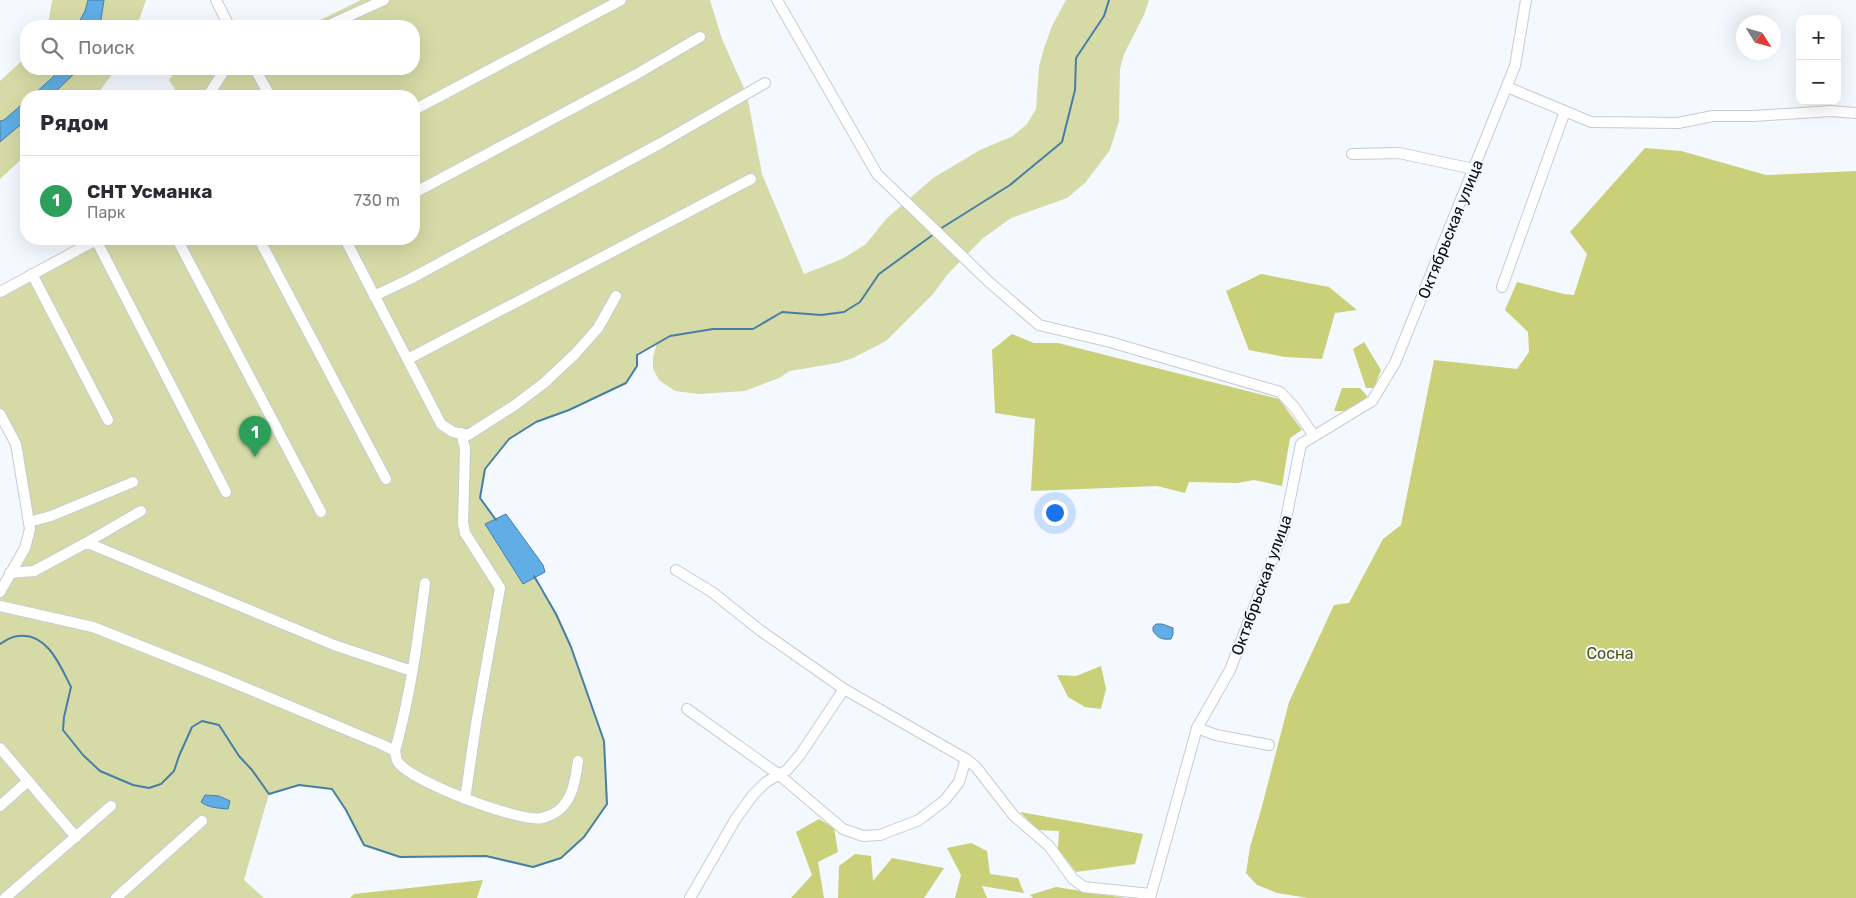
<!DOCTYPE html>
<html lang="ru">
<meta charset="utf-8">
<style>
:root{--surface:#fff;--page:#f7f7f7;--text:#2b2b33;--muted:#7c7c81;--line:#e1e1e2;--accent:#2563eb}
body{margin:0;font-family:Rubik,sans-serif;background:var(--page);color:var(--text)}
.controls{position:absolute;right:15px;top:15px;display:grid;overflow:hidden;border-radius:10px;box-shadow:0 5px 20px #0002}
.controls button{width:45px;height:45px;display:grid;place-items:center;padding:0;border:0;border-bottom:1px solid var(--line);background:var(--surface);color:var(--text);font:25px sans-serif}
.compass{position:absolute;left:1736px;top:15px;width:45px;height:45px;border-radius:50%;background:var(--surface);box-shadow:0 5px 20px #0002;rotate:127deg}
.you{position:absolute;left:1054px;top:512px;width:18px;height:18px;margin:-12px;border:4px solid #fff;border-radius:50%;background:#1a73e8;box-shadow:0 0 0 8px #1a73e833}
.badge{display:grid;place-items:center;width:32px;height:32px;border-radius:50%;background:var(--accent);color:#fff;font-size:16px;font-weight:700}
.pin{position:absolute;translate:-50% -41px;filter:drop-shadow(0 1px 2px #0008)}
.pin::after{content:'';position:absolute;top:26px;width:18px;height:15px;background:inherit;clip-path:polygon(0 0,100% 0,50% 100%)}
.list{margin:0;padding:0;list-style:none}
h2{display:flex;justify-content:space-between;align-items:center;height:65px;margin:0;padding:0 20px;font-size:21px}
h2 small{font-size:16px;font-weight:400;color:var(--muted)}
.list li{display:grid;grid-template-columns:32px 1fr auto;gap:15px;align-items:center;box-sizing:border-box;height:90px;padding:0 20px;border-top:1px solid var(--line)}
.list b{display:block;font-size:19px;white-space:nowrap}
.list p{margin:0;font-size:16px;white-space:nowrap;color:var(--muted)}
.list em{font-size:16px;font-style:normal;color:var(--muted)}
.icon{flex:none;width:28px;height:28px;fill:none;stroke:currentColor;stroke-width:2;stroke-linecap:round;stroke-linejoin:round}
.map{position:relative;flex:none;width:1856px;height:898px;overflow:hidden}
.search{position:absolute;background:var(--surface);box-shadow:0 5px 20px #0002;left:20px;top:20px;width:400px;height:55px;display:flex;align-items:center;gap:12px;box-sizing:border-box;padding:0 18px;border-radius:20px;color:var(--muted);font-size:19px}
.panel{position:absolute;background:var(--surface);box-shadow:0 5px 20px #0002;left:20px;top:90px;width:400px;height:155px;border-radius:20px}
.map>svg:first-child{display:block}
.green{fill:#d5daa6}
.forest{fill:#c9d078}
.water{fill:#60aee5;stroke:#477ea5}
.lines{fill:none;stroke-linecap:round;stroke-linejoin:round}
.stream{stroke:#477ea5;stroke-width:2}
.minor-casing{stroke:#c6ccd2;stroke-width:12}
.minor{stroke:#fff;stroke-width:10}
.labels{text-anchor:middle;stroke-width:4;stroke-linejoin:round;paint-order:stroke}
.street-label{font-size:16px;fill:#0d0f11;stroke:#f4f9ff}
.park-label{font-size:16px;fill:#515514;stroke:#f4f9ff}
</style>
<div class="map">
<svg width="1856" height="898" viewBox="0 0 1856 898">
<rect width="100%" height="100%" fill="#f4f9ff"/>
<g class="green">
<polygon points="52,0 146,0 137,26 48,26"/>
<polygon points="361,0 710,0 722,39 747,95 762,174 804,274 842,259 866,244 886,219 933,178 980,150 1013,136 1027,124 1036,109 1039,67 1044,48 1052,26 1066,0 1149,0 1144,15 1124,54 1120,69 1119,121 1110,150 1085,183 1067,198 1011,218 982,239 947,275 934,293 886,341 853,358 837,363 790,371 779,378 745,391 699,394 675,391 659,380 653,369 653,357 657,343 637,355 637,366 626,383 569,410 536,422 509,440 485,469 480,498 507,534 533,575 540,589 556,614 571,647 604,741 607,804 584,837 561,858 533,867 486,856 400,857 364,845 346,810 332,789 299,785 269,794 244,880 264,898 0,898 0,585 23,547 27,529 14,445 0,418 0,286 89,239 414,239 414,96 179,96 169,80 177,69 414,69 414,26 308,26"/>
<polygon points="26,57 26,69 116,69 96,96 26,96 26,155 0,179 0,81"/>
</g>
<g class="forest">
<polygon points="1645,148 1681,151 1766,175 1856,171 1856,898 1308,898 1277,893 1257,885 1246,873 1250,847 1261,810 1289,702 1334,605 1349,603 1383,539 1401,525 1434,360 1517,369 1529,352 1528,332 1505,310 1517,282 1564,294 1574,295 1587,254 1570,232"/>
<polygon points="1261,274 1329,287 1357,310 1335,313 1322,359 1285,357 1249,350 1226,291"/>
<polygon points="1012,334 1034,343 1058,343 1279,399 1302,430 1290,438 1282,486 1254,480 1237,483 1189,482 1185,493 1157,486 1031,491 1035,419 995,413 992,350"/>
<polygon points="1364,342 1381,370 1374,388 1366,388 1353,349"/>
<polygon points="1342,388 1360,388 1368,397 1348,411 1334,411"/>
<polygon points="1101,666 1106,689 1101,709 1085,707 1068,697 1057,675 1076,676"/>
<polygon points="1020,812 1143,834 1135,864 1076,872 1058,849 1059,831 1038,830"/>
<polygon points="819,819 834,828 838,852 818,862 824,898 791,898 812,875 796,832"/>
<polygon points="971,843 987,851 990,874 1018,878 1024,893 982,886 987,898 955,898 961,875 947,848"/>
<polygon points="855,854 871,856 873,881 892,858 944,868 924,898 838,898 839,866"/>
<polygon points="483,880 477,898 350,898 354,894"/>
<polygon points="1056,887 1125,898 1033,898 1030,895"/>
</g>
<g class="water">
<polygon points="88,0 104,0 100,26 77,26 85,11"/>
<polygon points="58,69 79,69 51,96 32,96 53,77"/>
<polygon points="26,101 26,120 0,142 0,121 4,120"/>
<polygon points="506,514 543,565 545,572 523,584 485,524"/>
<path d="M1156,624H1162L1173,628V634L1171,639C1162,640 1158,638 1153,631V627Z"/>
<path d="M205,795L219,796L230,801L228,809C218,808 209,808 201,802Z"/>
</g>
<g class="lines">
<g class="stream">
<polyline points="940,229 1010,185 1062,142 1075,90 1076,58 1104,16 1109,0"/>
<polyline points="496,520 480,498 485,469 509,439 536,422 569,410 626,383 637,366 637,355 670,336 713,329 753,329 782,312 821,315 844,312 860,302 879,274 934,234"/>
<path d="M0,644C5,641 12,636 18,636C47,632 60,665 71,687L64,717L63,730L83,755L100,771L133,785L149,788L161,784L174,771L179,756L192,727L202,721L219,725L239,756L252,770L269,794L299,785L332,789L346,810L364,845L400,857L486,856L533,867L561,858L584,837L607,804L604,741L571,647L556,614L534,576"/>
</g>
<defs>
<g id="minor">
<polyline points="216,0 229,26"/>
<polyline points="777,0 877,174 989,282 1039,325 1110,342 1280,392 1295,408 1314,436"/>
<polyline points="327,26 384,0"/>
<polyline points="255,69 270,96"/>
<polyline points="1507,87 1591,122 1678,123 1713,116 1753,116 1831,111 1856,113"/>
<polyline points="208,96 225,69"/>
<polyline points="414,110 621,0"/>
<polyline points="1352,154 1399,153 1474,169"/>
<polyline points="414,193 635,75 700,37"/>
<polyline points="177,239 321,512"/>
<polyline points="259,239 386,479"/>
<polyline points="345,239 441,424 453,432 468,435 515,405 544,383 575,354 598,328 616,296"/>
<polyline points="96,240 226,492"/>
<polyline points="32,274 108,420"/>
<polyline points="1502,287 1565,111"/>
<polyline points="0,292 98,239"/>
<polyline points="374,296 410,279 661,143 765,83"/>
<polyline points="408,359 751,179"/>
<polyline points="0,414 16,444 30,529 25,548 0,592"/>
<polyline points="461,433 465,448 463,523 465,533 500,588 476,724 465,799"/>
<polyline points="29,522 51,516 133,482"/>
<polyline points="84,544 141,511"/>
<polyline points="676,570 712,592 761,631 844,689 966,759 976,767 1014,816 1049,846 1073,879 1084,887 1151,894"/>
<polyline points="10,573 34,571 84,544 90,544 334,645 412,671"/>
<path d="M0,606L93,627L227,680L383,745L395,751C396,755 396,760 398,762C410,781 520,823 542,818C547,817 556,813 559,810C574,797 575,779 578,761"/>
<polyline points="687,709 778,774 843,829 863,836 880,835 919,820 945,800 959,782 966,759"/>
<polyline points="1197,728 1216,735 1269,745"/>
<polyline points="0,748 76,837"/>
<path d="M395,751C410,697 418,640 425,583"/>
<polyline points="0,806 28,781"/>
<polyline points="5,898 111,806"/>
<polyline points="116,898 202,821"/>
<polyline points="690,898 735,820 753,795 766,782 787,770 800,755 844,689"/>
<polyline points="1150,898 1197,728 1230,670 1284,529 1301,444 1372,401 1395,363 1515,66 1526,0"/>
</g>
</defs>
<use href="#minor" class="minor-casing"/>
<use href="#minor" class="minor"/>
</g>
<g class="labels">
<g class="street-label">
<text transform="translate(1450 229) rotate(-68)" y="6">Октябрьская улица</text>
<text transform="translate(1261 585) rotate(-70)" y="6">Октябрьская улица</text>
</g>
<g class="park-label">
<text x="1610" y="659">Сосна</text>
</g>
</g>
</svg>
<div class="controls">
<button>+</button>
<button>−</button>
</div>
<svg class="compass" viewBox="-18 -18 36 36"><path d="M0-13l5 13h-10z" fill="#e53935"/><path d="M0 13l5-13h-10z" fill="#7c7c81"/></svg>
<div class="you"></div>
<div class="pin badge" style="left:255px;top:457px;background:#2e9e5b">1</div>
<div class="search"><svg class="icon" aria-label="search" viewBox="0 0 24 24"><circle cx="10" cy="10" r="6"/><path d="M15 15l6 6"/></svg>Поиск</div>
<section class="panel">
<h2>Рядом<small></small></h2>
<ul class="list">
<li><span class="badge" style="background:#2e9e5b">1</span><div><b>СНТ Усманка</b><p>Парк</p></div><em>730 m</em></li>
</ul>
</section>
</div>
